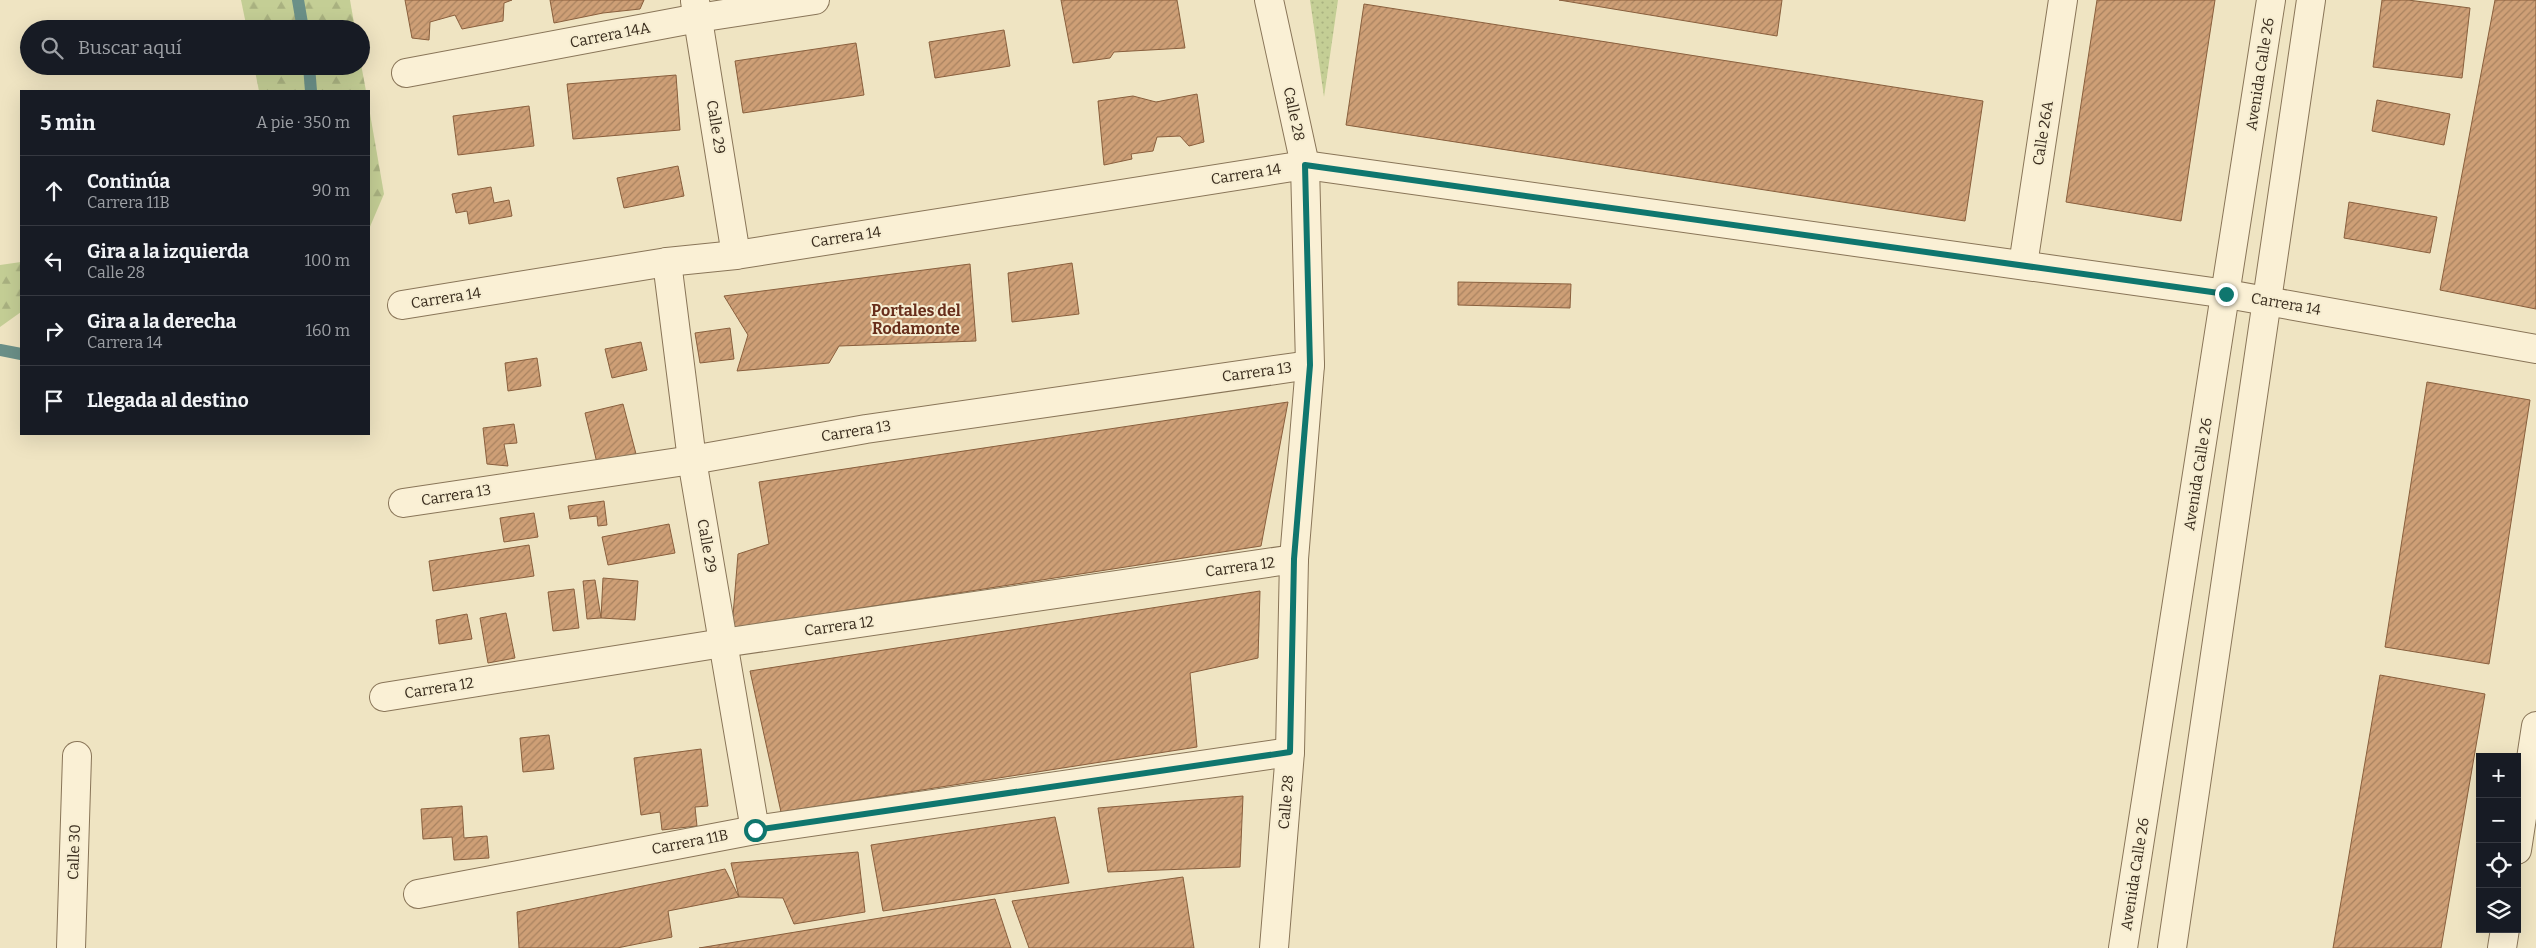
<!DOCTYPE html>
<html lang="es">
<meta charset="utf-8">
<style>
:root{--surface:#171b24;--page:#242831;--text:#f1f3f6;--muted:#9ea1a6;--line:#363941}
body{margin:0;font-family:Bitter,serif;background:var(--page);color:var(--text)}
.controls{position:absolute;right:15px;bottom:15px;display:grid;overflow:hidden;border-radius:0px;box-shadow:0 5px 20px #0002}
.controls button{width:45px;height:45px;display:grid;place-items:center;padding:0;border:0;border-bottom:1px solid var(--line);background:var(--surface);color:var(--text);font:25px sans-serif}
.stop{position:absolute;width:15px;height:15px;margin:-11px;border:4px solid #0f766e;border-radius:50%;background:#fff}
.stop.end{background:#0f766e;border-color:#fff;box-shadow:0 1px 5px #0008}
.list{margin:0;padding:0;list-style:none}
h2{display:flex;justify-content:space-between;align-items:center;height:65px;margin:0;padding:0 20px;font-size:21px}
h2 small{font-size:16px;font-weight:400;color:var(--muted)}
.list li{display:grid;grid-template-columns:32px 1fr auto;gap:15px;align-items:center;box-sizing:border-box;height:70px;padding:0 20px;border-top:1px solid var(--line)}
.list b{display:block;font-size:19px;white-space:nowrap}
.list p{margin:0;font-size:16px;white-space:nowrap;color:var(--muted)}
.list em{font-size:16px;font-style:normal;color:var(--muted)}
.icon{flex:none;width:28px;height:28px;fill:none;stroke:currentColor;stroke-width:2;stroke-linecap:round;stroke-linejoin:round}
.map{position:relative;flex:none;width:2536px;height:948px;overflow:hidden}
.search{position:absolute;background:var(--surface);box-shadow:0 5px 20px #0002;left:20px;top:20px;width:350px;height:55px;display:flex;align-items:center;gap:12px;box-sizing:border-box;padding:0 18px;border-radius:28px;color:var(--muted);font-size:19px}
.panel{position:absolute;background:var(--surface);box-shadow:0 5px 20px #0002;left:20px;top:90px;width:350px;height:345px;border-radius:0px}
.map>svg:first-child{display:block}
.grass{fill:url(#grass-dots)}
.forest{fill:url(#forest-firs)}
.lines{fill:none;stroke-linecap:round;stroke-linejoin:round}
.stream{stroke:#6b9088;stroke-width:12}
.building{fill:url(#building-hatch);stroke:#895f3d}
.minor-casing{stroke:#897558;stroke-width:30}
.minor{stroke:#faf0d5;stroke-width:28}
.route{stroke:#0f766e;stroke-width:6}
.labels{text-anchor:middle;stroke-width:4;stroke-linejoin:round;paint-order:stroke}
.street-label{font-size:15px;fill:#392c1d;stroke:#f6edd1}
.neighbourhood-label{font-size:16px;font-weight:bold;fill:#672e1b;stroke:#f6edd1}
</style>
<div class="map">
<svg width="2536" height="948" viewBox="0 0 2536 948">
<defs>
<pattern id="grass-dots" width="8" height="8" patternUnits="userSpaceOnUse" patternTransform="scale(1.25)"><rect width="8" height="8" fill="#c4ce95"/><path d="M2 2h.1M6 6h.1" fill="none" stroke="#a9b180" stroke-width="1.8" stroke-linecap="round"/></pattern>
<pattern id="forest-firs" width="22" height="20" patternUnits="userSpaceOnUse" patternTransform="scale(1.25)"><rect width="22" height="20" fill="#c4ce95"/><path d="M5 1l3.5 6h-7zM16 11l3.5 6h-7z" fill="#a9b180"/></pattern>
<pattern id="building-hatch" width="6" height="6" patternUnits="userSpaceOnUse" patternTransform="scale(1.25)"><rect width="6" height="6" fill="#ce9f76"/><path d="M-1 1l2-2M0 6l6-6M5 7l2-2" fill="none" stroke="#a88260"/></pattern>
</defs>
<rect width="100%" height="100%" fill="#efe4c2"/>
<polygon class="grass" points="1310,0 1338,0 1324,97"/>
<g class="forest">
<polygon points="241,0 350,0 355,29 247,29"/>
<polygon points="361,64 366,91 259,91 254,66 361,66"/>
<polygon points="369,108 384,194 369,229"/>
<polygon points="21,262 21,312 0,327 0,265"/>
</g>
<g class="lines">
<g class="stream">
<polyline points="298,0 303,29"/>
<polyline points="309,66 311,91"/>
<polyline points="0,350 21,354"/>
</g>
</g>
<g class="building">
<polygon points="405,0 512,0 504,3 503,21 462,29 455,15 430,22 429,40 412,38"/>
<polygon points="550,0 644,0 640,9 603,13 554,23"/>
<polygon points="1061,0 1177,0 1185,48 1114,52 1110,58 1073,63"/>
<polygon points="1559,0 1782,0 1777,36"/>
<polygon points="2097,0 2215,0 2181,221 2066,202"/>
<polygon points="2382,0 2408,0 2470,8 2462,78 2373,67"/>
<polygon points="2495,0 2536,0 2536,309 2440,290"/>
<polygon points="1364,4 1983,101 1965,221 1346,125"/>
<polygon points="1004,30 1010,66 935,78 929,42"/>
<polygon points="856,43 864,95 743,113 735,61"/>
<polygon points="676,75 680,130 573,139 567,84"/>
<polygon points="1197,94 1204,142 1189,146 1180,136 1157,137 1153,151 1131,154 1132,159 1104,165 1098,101 1133,96 1156,102"/>
<polygon points="2377,100 2450,114 2444,145 2372,131"/>
<polygon points="529,106 534,146 458,155 453,116"/>
<polygon points="678,166 684,196 624,208 617,178"/>
<polygon points="491,187 494,203 509,200 512,216 469,224 467,211 456,213 452,194"/>
<polygon points="2349,202 2437,217 2430,253 2344,238"/>
<polygon points="1072,263 1079,314 1012,322 1008,273"/>
<polygon points="970,264 976,341 839,346 829,363 737,371 748,335 724,296"/>
<polygon points="1458,282 1571,284 1570,308 1458,305"/>
<polygon points="730,328 734,359 700,363 695,333"/>
<polygon points="641,342 647,370 612,378 605,349"/>
<polygon points="537,358 541,386 508,391 505,363"/>
<polygon points="2427,382 2530,400 2489,664 2385,647"/>
<polygon points="1288,402 1261,546 732,628 738,554 769,544 759,482"/>
<polygon points="623,404 636,454 597,463 585,413"/>
<polygon points="514,424 517,443 504,444 508,466 487,464 483,428"/>
<polygon points="604,501 607,525 598,526 597,516 570,519 568,506"/>
<polygon points="534,513 538,537 504,542 500,518"/>
<polygon points="669,524 675,553 608,565 602,537"/>
<polygon points="529,545 534,576 433,591 429,561"/>
<polygon points="603,578 638,581 635,620 601,618"/>
<polygon points="595,580 601,618 587,619 583,581"/>
<polygon points="574,589 579,628 553,631 548,592"/>
<polygon points="1260,591 1258,658 1190,673 1197,747 781,812 750,671"/>
<polygon points="506,613 515,658 488,663 480,618"/>
<polygon points="467,614 472,639 439,644 436,620"/>
<polygon points="2380,675 2485,694 2441,948 2333,948"/>
<polygon points="549,735 554,769 523,772 520,738"/>
<polygon points="701,749 708,806 695,807 697,826 662,830 660,812 641,815 634,758"/>
<polygon points="1243,796 1240,867 1108,872 1098,808"/>
<polygon points="462,806 464,838 487,836 489,858 454,860 452,837 423,839 421,809"/>
<polygon points="1055,817 1069,883 883,911 871,845"/>
<polygon points="858,852 865,912 794,924 783,898 739,897 731,863"/>
<polygon points="725,869 739,897 668,911 672,937 617,948 519,948 517,912"/>
<polygon points="1183,877 1194,948 1029,948 1012,901"/>
<polygon points="995,899 1011,948 699,948"/>
</g>
<g class="lines">
<defs>
<g id="minor">
<polyline points="1269,0 1305,165 1310,365 1294,559 1290,752 1274,948"/>
<polyline points="695,1 736,255"/>
<polyline points="406,73 698,18 815,0"/>
<polyline points="667,262 692,460 755,830"/>
<polyline points="2023,265 2063,0"/>
<polyline points="402,305 667,262 736,255 1305,165 2227,294 2536,349"/>
<polyline points="403,503 692,460 866,429 1310,365"/>
<polyline points="384,697 723,643 1294,559"/>
<polyline points="2517,850 2536,726"/>
<polyline points="418,894 755,830 1290,752"/>
<polyline points="71,948 77,756"/>
<polyline points="2123,948 2271,0"/>
<polyline points="2172,948 2311,0"/>
<polyline points="2502,948 2505,929"/>
</g>
</defs>
<use href="#minor" class="minor-casing"/>
<use href="#minor" class="minor"/>
</g>
<g class="lines">
<polyline class="route" points="755,830 1290,752 1294,559 1310,365 1305,165 2226,294"/>
</g>
<g class="labels">
<g class="street-label">
<text transform="translate(610 35) rotate(-11)" y="5">Carrera 14A</text>
<text transform="translate(2260 74) rotate(-81)" y="5">Avenida Calle 26</text>
<text transform="translate(1294 114) rotate(78)" y="5">Calle 28</text>
<text transform="translate(716 127) rotate(81)" y="5">Calle 29</text>
<text transform="translate(2043 133) rotate(-81)" y="5">Calle 26A</text>
<text transform="translate(1246 174) rotate(-9)" y="5">Carrera 14</text>
<text transform="translate(846 237) rotate(-9)" y="5">Carrera 14</text>
<text transform="translate(446 298) rotate(-9)" y="5">Carrera 14</text>
<text transform="translate(2286 304) rotate(10)" y="5">Carrera 14</text>
<text transform="translate(1257 372) rotate(-8)" y="5">Carrera 13</text>
<text transform="translate(856 431) rotate(-9)" y="5">Carrera 13</text>
<text transform="translate(2198 474) rotate(-81)" y="5">Avenida Calle 26</text>
<text transform="translate(456 495) rotate(-9)" y="5">Carrera 13</text>
<text transform="translate(707 546) rotate(80)" y="5">Calle 29</text>
<text transform="translate(1240 567) rotate(-8)" y="5">Carrera 12</text>
<text transform="translate(839 626) rotate(-8)" y="5">Carrera 12</text>
<text transform="translate(439 688) rotate(-9)" y="5">Carrera 12</text>
<text transform="translate(1286 802) rotate(-85)" y="5">Calle 28</text>
<text transform="translate(690 842) rotate(-11)" y="5">Carrera 11B</text>
<text transform="translate(74 852) rotate(-88)" y="5">Calle 30</text>
<text transform="translate(2135 874) rotate(-81)" y="5">Avenida Calle 26</text>
</g>
<g class="neighbourhood-label">
<text x="916" y="316">Portales del<tspan x="916" dy="18">Rodamonte</tspan></text>
</g>
</g>
</svg>
<div class="controls">
<button>+</button>
<button>−</button>
<button><svg class="icon" aria-label="locate" viewBox="0 0 24 24"><circle cx="12" cy="12" r="6"/><path d="M12 2v4M12 18v4M2 12h4M18 12h4"/></svg></button>
<button><svg class="icon" aria-label="layers" viewBox="0 0 24 24"><path d="M12 4l9 5-9 5-9-5zM3 14l9 5 9-5"/></svg></button>
</div>
<div class="stop" style="left:755px;top:830px"></div>
<div class="stop end" style="left:2226px;top:294px"></div>
<div class="search"><svg class="icon" aria-label="search" viewBox="0 0 24 24"><circle cx="10" cy="10" r="6"/><path d="M15 15l6 6"/></svg>Buscar aquí</div>
<section class="panel">
<h2>5 min<small>A pie · 350 m</small></h2>
<ul class="list">
<li><svg class="icon" aria-label="ahead" viewBox="0 0 24 24"><path d="M12 20V5M6 11l6-6 6 6"/></svg><div><b>Continúa</b><p>Carrera 11B</p></div><em>90 m</em></li>
<li><svg class="icon" aria-label="left" viewBox="0 0 24 24"><path d="M17 20v-9H6M10 6l-5 5 5 5"/></svg><div><b>Gira a la izquierda</b><p>Calle 28</p></div><em>100 m</em></li>
<li><svg class="icon" aria-label="right" viewBox="0 0 24 24"><path d="M7 20v-9h11M14 6l5 5-5 5"/></svg><div><b>Gira a la derecha</b><p>Carrera 14</p></div><em>160 m</em></li>
<li><svg class="icon" aria-label="arrive" viewBox="0 0 24 24"><path d="M6 21V4h12l-3 4 3 4H6"/></svg><div><b>Llegada al destino</b></div></li>
</ul>
</section>
</div>
